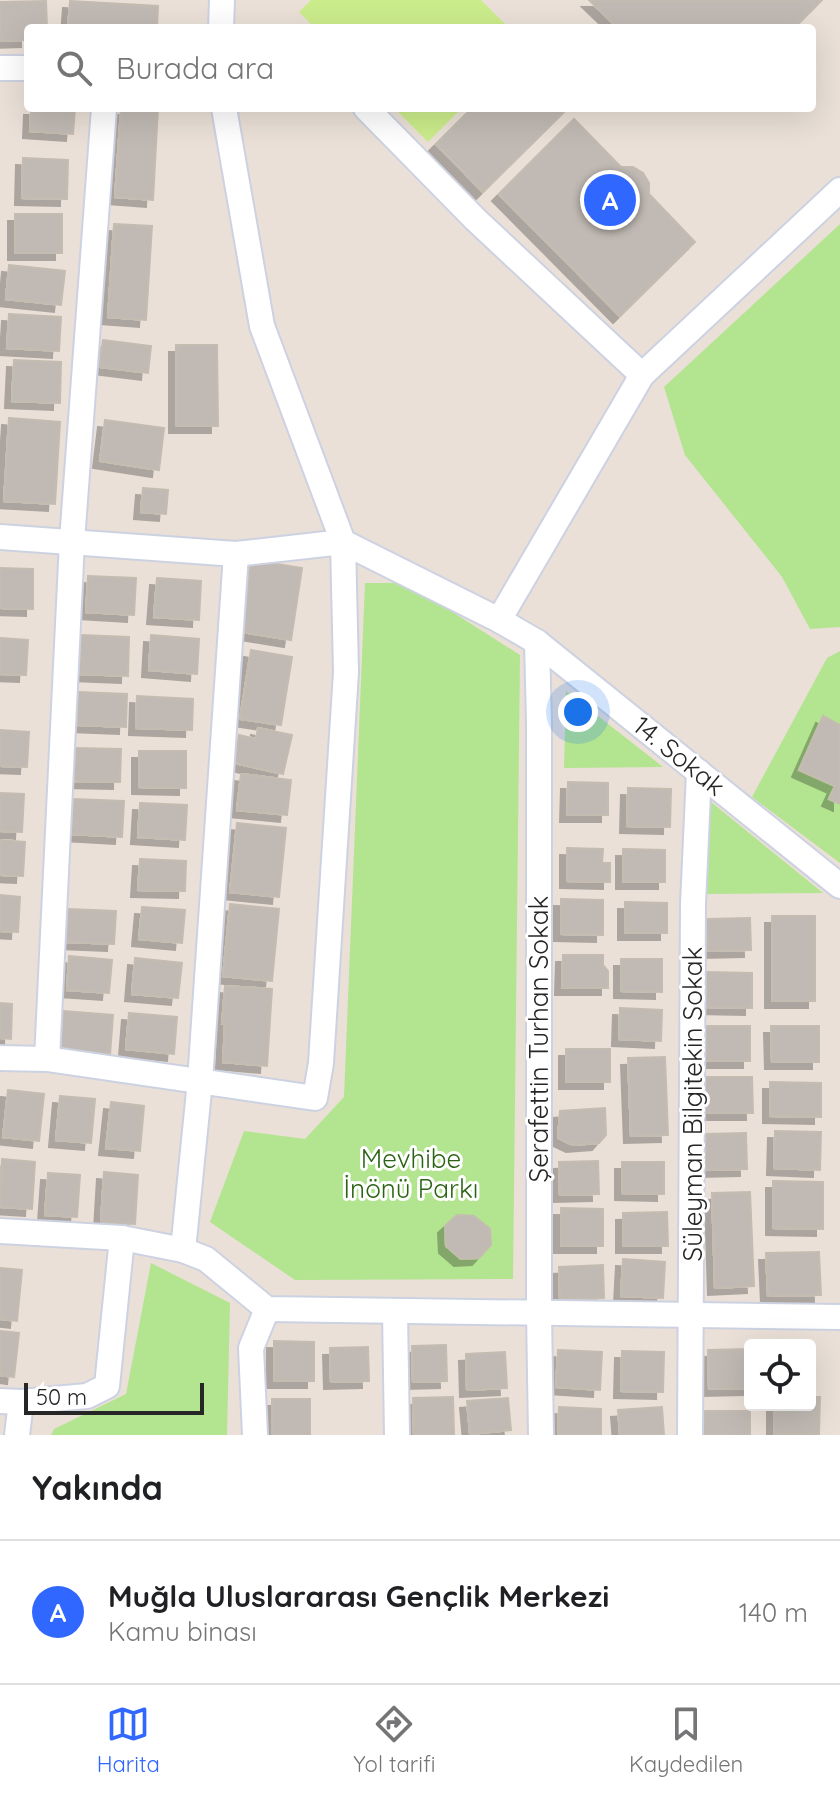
<!DOCTYPE html>
<html lang="tr">
<meta charset="utf-8">
<style>
:root{--surface:#fff;--page:#f2f2f2;--text:#202124;--muted:#757577;--line:#e0e0e0;--accent:#2f67ff}
body{margin:0;font-family:Quicksand,sans-serif;background:var(--page);color:var(--text)}
.controls{position:absolute;right:24px;bottom:24px;display:grid;overflow:hidden;border-radius:8px;box-shadow:0 8px 32px #0002}
.controls button{width:72px;height:72px;display:grid;place-items:center;padding:0;border:0;border-bottom:2px solid var(--line);background:var(--surface);color:var(--text);font:40px sans-serif}
.scale{position:absolute;left:24px;bottom:20px;width:180px;box-sizing:border-box;padding-left:8px;border:4px solid #262626;border-top:0;font-size:22px;line-height:28px;white-space:nowrap;color:#262626;-webkit-text-stroke:6px #fff;paint-order:stroke}
.you{position:absolute;left:578px;top:712px;width:28px;height:28px;margin:-20px;border:6px solid #fff;border-radius:50%;background:#1a73e8;box-shadow:0 0 0 12px #1a73e833}
.badge{display:grid;place-items:center;width:52px;height:52px;border-radius:50%;background:var(--accent);color:#fff;font-size:26px;font-weight:700}
.pin{position:absolute;translate:-50% -50%;border:4px solid #fff;box-shadow:0 2px 8px #0006}
.list{margin:0;padding:0;list-style:none}
h2{display:flex;justify-content:space-between;align-items:center;height:104px;margin:0;padding:0 32px;font-size:34px}
h2 small{font-size:26px;font-weight:400;color:var(--muted)}
.list li{display:grid;grid-template-columns:52px 1fr auto;gap:24px;align-items:center;box-sizing:border-box;height:144px;padding:0 32px;border-top:2px solid var(--line)}
.list b{display:block;font-size:30px;white-space:nowrap}
.list p{margin:0;font-size:26px;white-space:nowrap;color:var(--muted)}
.list em{font-size:26px;font-style:normal;color:var(--muted)}
.icon{flex:none;width:44px;height:44px;fill:none;stroke:currentColor;stroke-width:2;stroke-linecap:round;stroke-linejoin:round}
.map{position:relative;flex:none;width:840px;height:1435px;overflow:hidden}
.search{position:absolute;background:var(--surface);box-shadow:0 8px 32px #0002;left:24px;right:24px;top:24px;height:88px;display:flex;align-items:center;gap:20px;box-sizing:border-box;padding:0 28px;border-radius:8px;color:var(--muted);font-size:30px}
.sheet{height:248px;background:var(--surface)}
nav{display:flex;justify-content:space-around;align-items:center;box-sizing:border-box;height:112px;border-top:2px solid var(--line);background:var(--surface);font-size:22px;color:var(--muted)}
nav a{display:grid;justify-items:center;gap:4px}
nav .on{color:var(--accent)}
.map>svg:first-child{display:block}
.green{fill:#b3e490}
.pitch{fill:#cbec8b}
.building{fill:#c1bab4;stroke:#c5bcb1;stroke-width:2;filter:url(#shadow)}
.lines{fill:none;stroke-linecap:round;stroke-linejoin:round}
.minor-casing{stroke:#ccd2e1;stroke-width:28}
.minor{stroke:#fff;stroke-width:24}
.labels{text-anchor:middle;stroke-width:6;stroke-linejoin:round;paint-order:stroke}
.street-label{font-size:26px;fill:#262626;stroke:#fff}
.park-label{font-size:26px;fill:#2c6416;stroke:#fff}
</style>
<div class="map">
<svg width="840" height="1435" viewBox="0 0 840 1435">
<defs>
<filter id="shadow"><feDropShadow dx="-7" dy="7" stdDeviation="0" flood-color="#0004"/></filter>
</defs>
<rect width="100%" height="100%" fill="#eae0d7"/>
<g class="green">
<polygon points="840,224 840,627 810,629 782,577 685,455 664,387"/>
<polygon points="365,583 407,583 520,655 513,1279 295,1280 210,1222 244,1131 305,1139 344,1097"/>
<polygon points="840,651 840,863 752,797 827,658"/>
<polygon points="566,691 663,767 564,768"/>
<polygon points="711,802 823,893 707,894"/>
<polygon points="151,1263 230,1303 227,1435 51,1435 54,1429 126,1394"/>
</g>
<g class="pitch">
<polygon points="311,0 481,0 509,28 315,28 299,12"/>
<polygon points="394,108 462,108 428,142"/>
</g>
<g class="building">
<polygon points="589,0 822,0 794,28 618,28"/>
<polygon points="46,1 47,28 28,28 28,40 0,41 0,2"/>
<polygon points="70,1 158,6 157,28 68,28"/>
<polygon points="31,108 75,108 73,134 30,131"/>
<polygon points="121,108 158,108 153,200 115,197"/>
<polygon points="472,108 568,108 483,192 436,144"/>
<polygon points="574,119 621,167 633,167 643,173 649,183 649,194 695,242 620,316 499,194"/>
<polygon points="23,158 68,160 67,199 22,198"/>
<rect x="15" y="214" width="47" height="39"/>
<polygon points="114,224 152,226 146,320 108,317"/>
<polygon points="9,265 65,271 61,305 6,299"/>
<polygon points="9,314 61,317 59,351 7,348"/>
<polygon points="103,340 151,346 148,373 99,367"/>
<polygon points="176,345 217,345 218,426 176,426"/>
<polygon points="14,360 61,362 60,403 12,401"/>
<polygon points="9,418 60,422 55,504 4,501"/>
<polygon points="105,420 164,428 159,470 100,461"/>
<polygon points="143,488 168,490 166,514 141,512"/>
<polygon points="252,560 302,568 291,640 241,632"/>
<polygon points="0,568 33,569 33,609 0,608"/>
<polygon points="88,576 136,578 134,615 86,612"/>
<polygon points="157,578 201,581 199,620 154,617"/>
<polygon points="81,635 129,637 128,676 79,674"/>
<polygon points="151,635 199,639 197,674 149,670"/>
<polygon points="0,638 28,640 26,675 0,674"/>
<polygon points="251,650 292,657 281,725 240,719"/>
<polygon points="78,692 127,694 126,727 77,725"/>
<polygon points="137,696 193,699 192,730 136,728"/>
<polygon points="823,716 840,725 840,804 829,799 835,786 799,770"/>
<polygon points="258,728 292,735 283,774 234,763 239,735 256,739"/>
<polygon points="0,730 29,732 27,767 0,766"/>
<polygon points="73,748 121,749 120,782 72,781"/>
<polygon points="139,751 186,751 186,788 139,787"/>
<polygon points="241,774 291,780 287,815 237,810"/>
<polygon points="568,782 608,783 608,815 567,815"/>
<polygon points="628,788 671,789 670,827 627,826"/>
<polygon points="0,793 24,794 22,832 0,831"/>
<polygon points="73,799 124,801 122,837 71,834"/>
<polygon points="140,803 187,805 185,840 138,837"/>
<polygon points="237,823 286,828 279,897 230,892"/>
<polygon points="0,840 25,842 23,876 0,875"/>
<polygon points="567,848 603,849 602,863 610,863 610,882 567,881"/>
<polygon points="623,849 665,850 665,882 623,882"/>
<polygon points="140,859 186,861 185,891 138,890"/>
<polygon points="0,895 20,897 18,932 0,931"/>
<polygon points="561,899 603,900 603,935 561,934"/>
<polygon points="625,902 667,903 667,933 625,933"/>
<polygon points="230,904 279,909 272,981 223,976"/>
<polygon points="142,907 185,910 182,943 139,939"/>
<polygon points="68,909 116,911 114,944 66,942"/>
<rect x="772" y="916" width="43" height="85"/>
<polygon points="750,918 751,950 707,951 706,919"/>
<polygon points="563,955 603,955 603,965 608,971 608,988 562,988"/>
<polygon points="69,956 112,960 109,993 67,990"/>
<polygon points="135,958 182,963 178,998 132,994"/>
<polygon points="621,959 662,959 662,992 621,991"/>
<polygon points="705,972 752,973 752,1008 704,1007"/>
<polygon points="225,986 272,989 267,1066 223,1062 225,1024 222,1024"/>
<polygon points="0,1003 12,1004 11,1039 0,1038"/>
<polygon points="620,1008 662,1010 661,1041 619,1039"/>
<polygon points="63,1011 113,1015 110,1055 60,1050"/>
<polygon points="129,1013 177,1017 174,1054 126,1049"/>
<rect x="705" y="1026" width="45" height="35"/>
<polygon points="771,1026 819,1026 819,1062 772,1062"/>
<rect x="566" y="1049" width="44" height="33"/>
<polygon points="665,1057 668,1135 631,1136 628,1058"/>
<polygon points="705,1077 752,1077 753,1113 705,1113"/>
<polygon points="770,1082 821,1083 821,1117 770,1116"/>
<polygon points="8,1090 44,1094 39,1141 3,1137"/>
<polygon points="60,1096 95,1099 91,1143 56,1140"/>
<polygon points="111,1102 144,1106 140,1151 106,1148"/>
<polygon points="605,1108 606,1135 599,1143 573,1145 558,1138 560,1111"/>
<polygon points="775,1131 821,1132 820,1170 774,1168"/>
<polygon points="746,1133 747,1169 705,1170 704,1134"/>
<polygon points="2,1159 35,1162 32,1209 0,1207"/>
<polygon points="598,1161 599,1194 560,1195 559,1162"/>
<polygon points="622,1162 664,1162 664,1194 622,1193"/>
<polygon points="104,1172 138,1175 135,1224 101,1222"/>
<polygon points="48,1173 80,1175 77,1217 45,1215"/>
<polygon points="773,1181 823,1182 823,1229 773,1228"/>
<polygon points="750,1192 754,1286 715,1288 712,1193"/>
<polygon points="561,1208 603,1209 603,1246 561,1246"/>
<polygon points="667,1212 668,1246 623,1246 623,1213"/>
<polygon points="457,1215 474,1216 490,1229 491,1245 479,1258 461,1259 446,1246 445,1226"/>
<polygon points="819,1252 821,1295 768,1296 766,1253"/>
<polygon points="623,1259 665,1262 663,1298 621,1296"/>
<polygon points="603,1265 604,1298 560,1299 559,1267"/>
<polygon points="0,1268 22,1270 17,1321 0,1319"/>
<polygon points="0,1331 19,1333 14,1377 0,1375"/>
<polygon points="274,1341 314,1342 314,1381 274,1381"/>
<polygon points="446,1345 447,1381 413,1382 412,1346"/>
<polygon points="368,1347 369,1381 331,1382 330,1348"/>
<polygon points="750,1349 750,1388 709,1389 708,1350"/>
<polygon points="558,1350 602,1352 600,1390 556,1387"/>
<polygon points="622,1351 664,1352 663,1392 621,1391"/>
<polygon points="505,1352 507,1388 467,1390 466,1354"/>
<polygon points="453,1397 454,1435 414,1435 413,1398"/>
<polygon points="810,1397 820,1397 819,1434 774,1434 774,1405 810,1405"/>
<polygon points="508,1398 511,1430 470,1434 467,1401"/>
<rect x="272" y="1399" width="38" height="36"/>
<polygon points="559,1407 601,1409 601,1435 558,1435"/>
<polygon points="662,1407 664,1435 620,1435 618,1410"/>
<polygon points="700,1411 750,1411 750,1435 701,1435"/>
</g>
<g class="lines">
<defs>
<g id="minor">
<polyline points="221,28 222,0"/>
<polyline points="0,68 28,68"/>
<polyline points="366,108 476,220 642,375"/>
<polyline points="0,537 236,554 343,542"/>
<polyline points="343,542 499,620 537,642 840,886"/>
<polyline points="499,620 642,375 840,190"/>
<polyline points="537,642 539,723 539,1313 541,1435"/>
<polyline points="0,1058 47,1059 315,1098 321,1063 346,672 343,542 262,326 224,108"/>
<polyline points="47,1059 72,541 104,108"/>
<polyline points="0,1231 122,1238 183,1250 206,1259 267,1309 840,1317"/>
<polyline points="183,1250 200,1081 236,554"/>
<polyline points="395,1312 397,1435"/>
<polyline points="0,1401 21,1402 87,1396 107,1386 122,1238"/>
<polyline points="17,1435 21,1402"/>
<polyline points="255,1435 251,1348 267,1309"/>
<polyline points="690,1435 693,904 699,772"/>
</g>
</defs>
<use href="#minor" class="minor-casing"/>
<use href="#minor" class="minor"/>
</g>
<g class="labels">
<g class="street-label">
<text transform="translate(679 756) rotate(39)" y="9">14. Sokak</text>
<text transform="translate(539 1039) rotate(-90)" y="9">Şerafettin Turhan Sokak</text>
<text transform="translate(693 1104) rotate(-90)" y="9">Süleyman Bilgitekin Sokak</text>
</g>
<g class="park-label">
<text x="411" y="1168">Mevhibe<tspan x="411" dy="30">İnönü Parkı</tspan></text>
</g>
</g>
</svg>
<div class="controls">
<button><svg class="icon" aria-label="locate" viewBox="0 0 24 24"><circle cx="12" cy="12" r="6"/><path d="M12 2v4M12 18v4M2 12h4M18 12h4"/></svg></button>
</div>
<div class="scale">50 m</div>
<div class="you"></div>
<div class="pin badge" style="left:610px;top:200px">A</div>
<div class="search"><svg class="icon" aria-label="search" viewBox="0 0 24 24"><circle cx="10" cy="10" r="6"/><path d="M15 15l6 6"/></svg>Burada ara</div>
</div>
<section class="sheet">
<h2>Yakında<small></small></h2>
<ul class="list">
<li><span class="badge">A</span><div><b>Muğla Uluslararası Gençlik Merkezi</b><p>Kamu binası</p></div><em>140 m</em></li>
</ul>
</section>
<nav>
<a class="on"><svg class="icon" aria-label="map" viewBox="0 0 24 24"><path d="M3 6l6-2 6 2 6-2v14l-6 2-6-2-6 2zM9 4v14M15 6v14"/></svg>Harita</a>
<a><svg class="icon" aria-label="directions" viewBox="0 0 24 24"><path d="M12 3l9 9-9 9-9-9zM9 14v-3h6M13 9l2 2-2 2"/></svg>Yol tarifi</a>
<a><svg class="icon" aria-label="saved" viewBox="0 0 24 24"><path d="M7 4h10v16l-5-4-5 4z"/></svg>Kaydedilen</a>
</nav>
